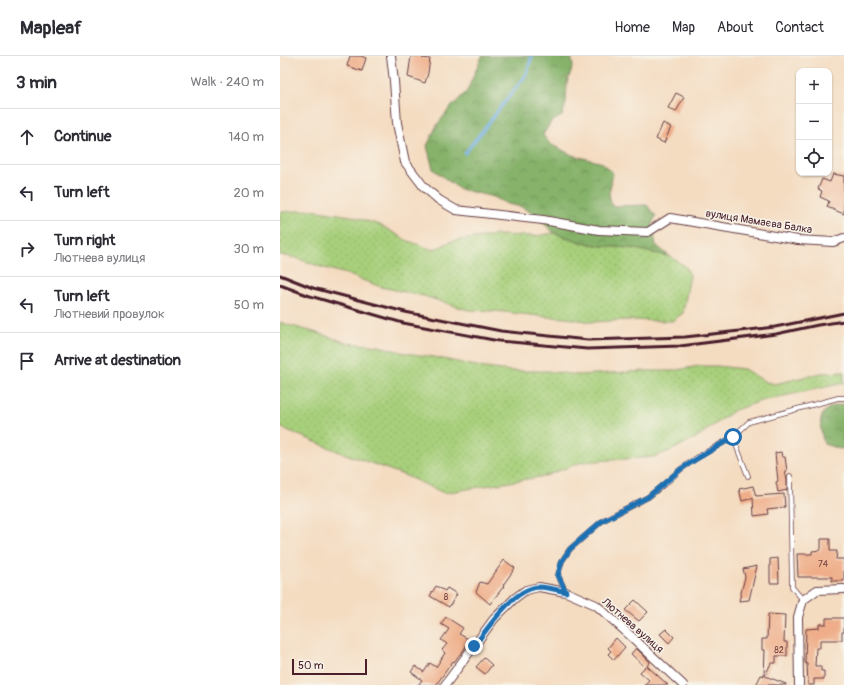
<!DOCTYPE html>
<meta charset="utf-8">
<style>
:root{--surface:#fff;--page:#f7f7f7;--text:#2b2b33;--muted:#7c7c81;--line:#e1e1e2}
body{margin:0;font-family:Pangolin,sans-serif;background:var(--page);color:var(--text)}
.controls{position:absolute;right:12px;top:12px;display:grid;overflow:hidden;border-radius:8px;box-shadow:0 1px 3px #0004}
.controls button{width:36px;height:36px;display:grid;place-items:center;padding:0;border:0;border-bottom:1px solid var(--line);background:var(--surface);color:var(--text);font:20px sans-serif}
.scale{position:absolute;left:12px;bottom:10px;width:75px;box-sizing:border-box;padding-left:4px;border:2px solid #4a1f2b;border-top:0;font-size:11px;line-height:14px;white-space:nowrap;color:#4a1f2b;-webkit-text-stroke:3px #f7f3e8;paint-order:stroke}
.stop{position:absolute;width:12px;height:12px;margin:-9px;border:3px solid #1f6fb2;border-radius:50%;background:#fff}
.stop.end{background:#1f6fb2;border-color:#fff;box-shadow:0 1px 4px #0008}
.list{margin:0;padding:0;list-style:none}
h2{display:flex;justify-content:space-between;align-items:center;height:52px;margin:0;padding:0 16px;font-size:17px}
h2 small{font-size:13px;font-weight:400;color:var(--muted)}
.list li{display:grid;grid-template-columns:26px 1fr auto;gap:12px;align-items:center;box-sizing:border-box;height:56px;padding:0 16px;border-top:1px solid var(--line)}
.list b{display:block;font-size:15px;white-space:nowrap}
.list p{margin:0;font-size:13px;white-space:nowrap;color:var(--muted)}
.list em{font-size:13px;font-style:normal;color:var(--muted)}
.icon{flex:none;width:22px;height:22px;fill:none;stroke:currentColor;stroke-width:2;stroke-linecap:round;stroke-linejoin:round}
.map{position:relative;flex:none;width:564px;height:629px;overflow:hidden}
header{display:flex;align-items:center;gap:24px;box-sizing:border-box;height:56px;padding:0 20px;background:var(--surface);border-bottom:1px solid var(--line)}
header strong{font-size:19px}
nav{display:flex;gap:22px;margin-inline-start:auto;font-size:14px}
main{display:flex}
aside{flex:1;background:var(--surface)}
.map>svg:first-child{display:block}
.grass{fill:url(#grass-dots);stroke:#797853}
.forest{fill:url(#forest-crowns);stroke:#68684b}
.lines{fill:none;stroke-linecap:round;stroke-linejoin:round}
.stream{stroke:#72afe4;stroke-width:3}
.building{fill:#efae89}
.service-casing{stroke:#643b42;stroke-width:5.5}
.minor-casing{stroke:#643b42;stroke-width:10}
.service{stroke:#fff;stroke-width:4}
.minor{stroke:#fff;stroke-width:8}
.rail{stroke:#4a1f2b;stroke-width:3}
.route{stroke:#1f6fb2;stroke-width:5}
.labels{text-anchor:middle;stroke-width:3;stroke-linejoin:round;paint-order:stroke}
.number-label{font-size:9px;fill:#734342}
.street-label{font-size:11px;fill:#4a1f2b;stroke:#f7f3e8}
</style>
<header>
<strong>Mapleaf</strong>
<nav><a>Home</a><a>Map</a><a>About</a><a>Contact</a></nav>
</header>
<main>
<aside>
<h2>3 min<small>Walk · 240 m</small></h2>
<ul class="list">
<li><svg class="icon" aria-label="ahead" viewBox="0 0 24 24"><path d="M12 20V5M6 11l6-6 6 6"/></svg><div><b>Continue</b></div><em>140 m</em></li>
<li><svg class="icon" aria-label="left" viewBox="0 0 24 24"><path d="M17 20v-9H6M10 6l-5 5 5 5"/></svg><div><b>Turn left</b></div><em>20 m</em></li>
<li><svg class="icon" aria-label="right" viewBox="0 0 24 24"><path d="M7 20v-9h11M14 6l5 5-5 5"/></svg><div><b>Turn right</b><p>Лютнева вулиця</p></div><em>30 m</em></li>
<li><svg class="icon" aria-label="left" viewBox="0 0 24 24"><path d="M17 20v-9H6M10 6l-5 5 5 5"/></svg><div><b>Turn left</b><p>Лютневий провулок</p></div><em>50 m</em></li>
<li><svg class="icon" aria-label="arrive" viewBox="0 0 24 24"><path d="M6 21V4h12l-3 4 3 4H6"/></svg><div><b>Arrive at destination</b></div></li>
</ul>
</aside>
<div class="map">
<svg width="564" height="629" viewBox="0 0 564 629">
<defs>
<pattern id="grass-dots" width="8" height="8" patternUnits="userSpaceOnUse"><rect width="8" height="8" fill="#a8d07b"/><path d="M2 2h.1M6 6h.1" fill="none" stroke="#92b26a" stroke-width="1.8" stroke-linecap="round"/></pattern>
<pattern id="forest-crowns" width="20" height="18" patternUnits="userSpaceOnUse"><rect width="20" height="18" fill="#86b26b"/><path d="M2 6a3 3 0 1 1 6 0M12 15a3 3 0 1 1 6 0" fill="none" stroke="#709058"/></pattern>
</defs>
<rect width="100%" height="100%" fill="#f7f3e8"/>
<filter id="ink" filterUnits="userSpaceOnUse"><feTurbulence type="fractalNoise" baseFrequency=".025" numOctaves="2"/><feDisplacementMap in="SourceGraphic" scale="8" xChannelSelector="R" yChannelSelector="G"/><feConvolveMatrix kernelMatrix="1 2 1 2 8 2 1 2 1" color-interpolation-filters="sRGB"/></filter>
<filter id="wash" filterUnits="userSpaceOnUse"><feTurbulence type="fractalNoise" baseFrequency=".012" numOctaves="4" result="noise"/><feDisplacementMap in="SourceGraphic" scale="16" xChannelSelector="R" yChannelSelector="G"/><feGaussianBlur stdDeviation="0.9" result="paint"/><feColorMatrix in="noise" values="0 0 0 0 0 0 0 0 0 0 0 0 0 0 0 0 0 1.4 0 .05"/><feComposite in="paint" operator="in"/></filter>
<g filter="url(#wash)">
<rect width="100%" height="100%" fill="#f4dcc1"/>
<g class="grass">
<polygon points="32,154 71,160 100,169 126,184 153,194 170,186 179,184 217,179 256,180 274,177 301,186 321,190 350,192 389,200 405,210 410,219 403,257 392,265 347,264 312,266 286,262 268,261 215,255 188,254 144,240 101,231 66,218 41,211 16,202 0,199 0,156"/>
<polygon points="0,266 8,269 34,276 68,287 99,290 125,297 154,301 205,312 231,315 267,315 298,319 365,315 392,315 419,310 437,310 464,313 486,326 495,328 541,317 564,316 564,327 481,345 455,354 417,381 392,394 374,401 302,406 265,420 164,437 124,419 57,395 0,371"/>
</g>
<g class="forest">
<polygon points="202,0 291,0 293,9 287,27 286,47 282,60 271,66 263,79 270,88 292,99 323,107 333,117 329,138 332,150 367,149 376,160 372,168 376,189 389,200 350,192 321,190 301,186 274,177 255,159 242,151 227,148 214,141 179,133 153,113 147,90 157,69 170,52 187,35"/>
<path d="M564,348V392L560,393L544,388C541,376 536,360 549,352C553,350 559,349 564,348Z"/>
</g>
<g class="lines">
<polyline class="stream" points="185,97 246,19 252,0"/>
</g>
<g id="blocks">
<g class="building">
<polygon points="70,0 81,0 86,2 82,15 67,10"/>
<polygon points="131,0 142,0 142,2 150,3 148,17 145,27 128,21"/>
<polygon points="396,37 404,41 396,56 388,52"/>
<polygon points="383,67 391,71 384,87 376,83"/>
<polygon points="553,118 564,120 564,158 547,151 549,145 540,141 542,135 538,133 542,123 550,126"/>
<polygon points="501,396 502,401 505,401 507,415 505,415 507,424 507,434 498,436 496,426 498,425 495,397"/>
<polygon points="473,430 476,440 504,438 505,451 487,453 488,458 474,460 473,442 462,445 459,433"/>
<polygon points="541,483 550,483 550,495 557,495 556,503 564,503 564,525 552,525 552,521 518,521 517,498 532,498 532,495 541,494"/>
<polygon points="498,502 499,527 490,527 490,503"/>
<polygon points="224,504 235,512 223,529 224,530 210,548 196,536 200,526 207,528"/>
<polygon points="477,510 469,544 459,545 465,521 463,513"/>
<polygon points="156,530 165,535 167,532 177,538 169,551 150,540"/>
<polygon points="355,544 368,556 359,565 345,554"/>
<polygon points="488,558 505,559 504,586 507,586 507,600 496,600 496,607 491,607 485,620 506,628 506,629 476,629 481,619 484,620 485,594 482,594 482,583 487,583"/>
<polygon points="166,561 183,572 179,578 190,584 181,598 180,598 174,606 173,605 156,629 138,629 142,624 131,616 135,610 144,616 150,607 156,611 165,597 162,594 167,588 161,584 169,573 161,568"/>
<polygon points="546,562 564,562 564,576 562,576 562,584 540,584 540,592 536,592 535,610 541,610 541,615 544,615 544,623 534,623 534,629 528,629 527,608 525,607 526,573 539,572 539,568 546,568"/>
<polygon points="386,573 394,581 389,587 380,578"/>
<polygon points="336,582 345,591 334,604 328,598 331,595 328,592"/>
<polygon points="356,592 370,606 367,610 388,629 364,629 369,624 360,616 365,611 351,598"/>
<polygon points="204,602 212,609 205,618 196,611"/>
</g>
</g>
</g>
<g filter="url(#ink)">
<use href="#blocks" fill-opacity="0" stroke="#643b42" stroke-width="1"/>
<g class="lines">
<defs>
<g id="service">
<polyline points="453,381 468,420"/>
<polyline points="510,420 512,531 523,544"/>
<polyline points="285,535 278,519 282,505 290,493 322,465 368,441 387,426 401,413 418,401 453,381 469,366 558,342 564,342"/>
</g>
<g id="minor">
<polyline points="111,0 114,25 117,67 125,106 144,131 159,144 176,154 263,164 319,174 368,176 390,162 518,184 553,186 564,182"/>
<polyline points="165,629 214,563 235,542 246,534 259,531 286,536 316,549 353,582 403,629"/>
<polyline points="519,629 518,561 523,544 537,534 564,533"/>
</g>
</defs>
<use href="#service" class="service-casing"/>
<use href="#minor" class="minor-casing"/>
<use href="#service" class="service"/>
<use href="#minor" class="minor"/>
<g class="rail">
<polyline points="0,219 33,232 125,256 221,275 308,284 405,281 495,271 564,257"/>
<polyline points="0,229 30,240 123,267 219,285 307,293 400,290 496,278 538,269 564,265"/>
</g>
</g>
</g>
<g class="lines" filter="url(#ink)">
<path class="route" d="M194,590C208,572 233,533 258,531C266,531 278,534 286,536L278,519L282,505L290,493L322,465L368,441L401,413L418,402L453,381"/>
</g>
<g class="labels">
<g class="number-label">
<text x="543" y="511">74</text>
<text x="166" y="544">8</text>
<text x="499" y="597">82</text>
</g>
<g class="street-label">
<text transform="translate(479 165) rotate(9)" y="4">вулиця Мамаєва Балка</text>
<text transform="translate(353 569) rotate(41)" y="4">Лютнева вулиця</text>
</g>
</g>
</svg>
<div class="controls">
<button>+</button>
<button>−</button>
<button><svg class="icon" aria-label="locate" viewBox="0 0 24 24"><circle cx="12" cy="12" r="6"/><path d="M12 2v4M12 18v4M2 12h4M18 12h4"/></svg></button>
</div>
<div class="scale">50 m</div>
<div class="stop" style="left:453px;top:381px"></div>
<div class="stop end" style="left:194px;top:590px"></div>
</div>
</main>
